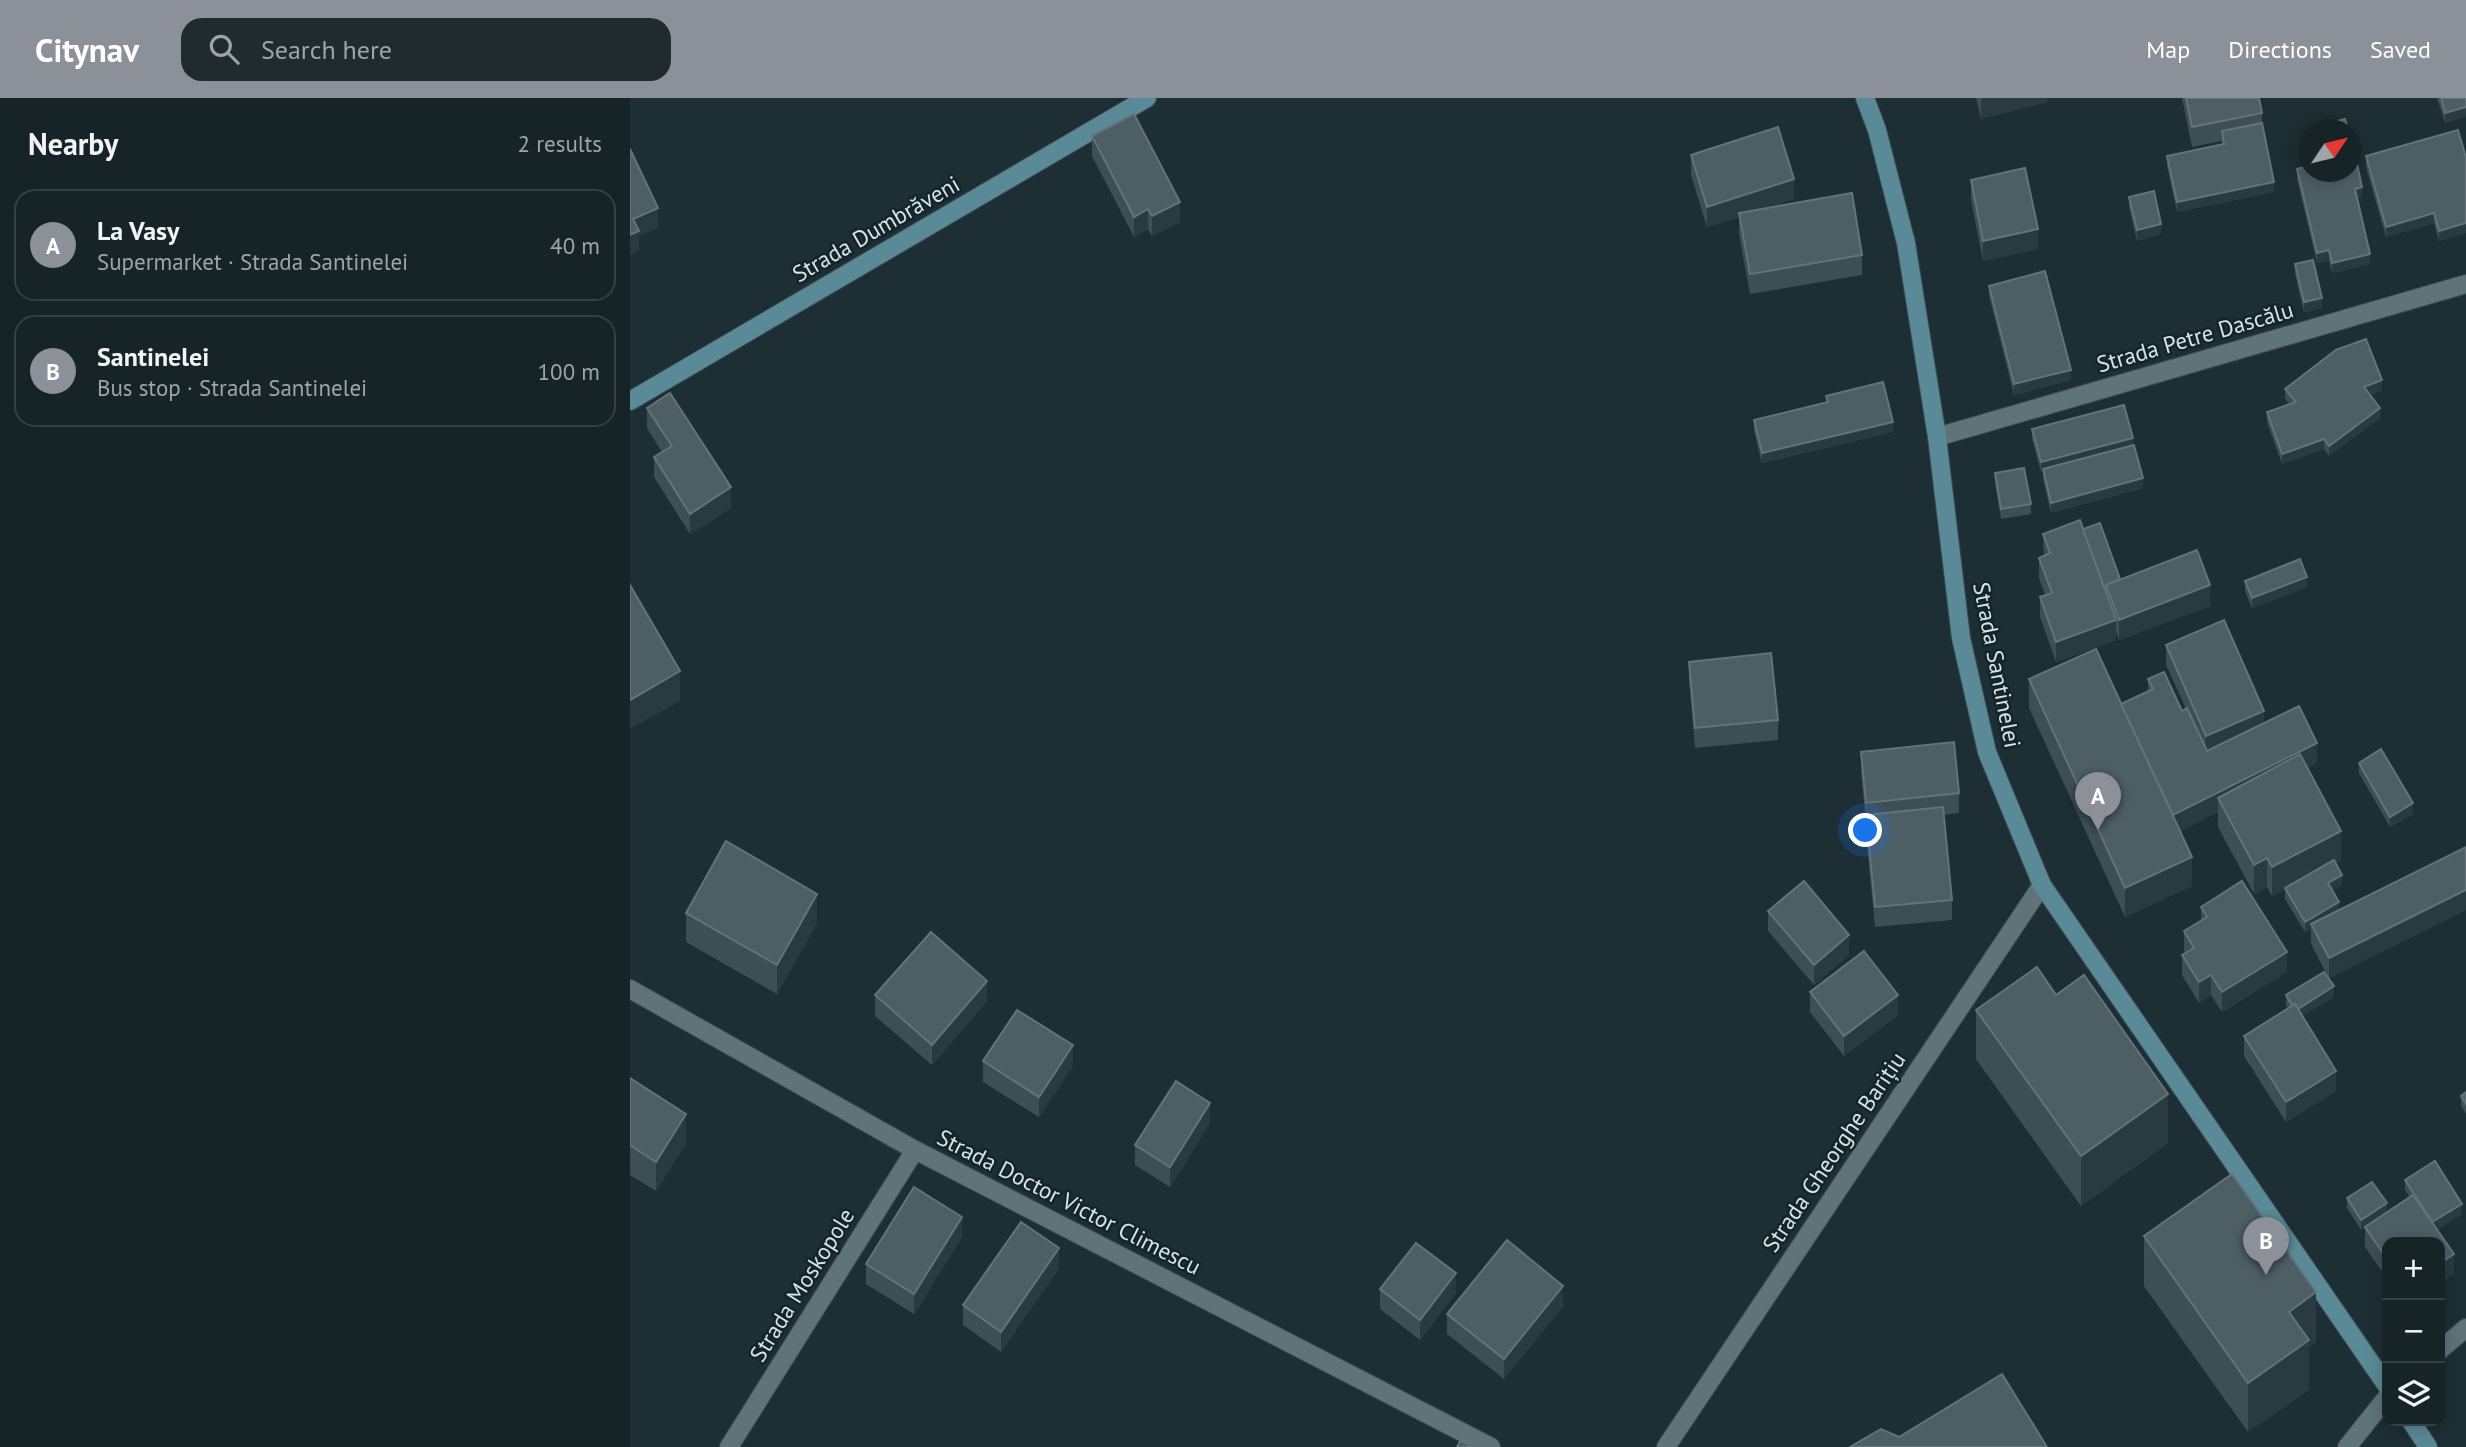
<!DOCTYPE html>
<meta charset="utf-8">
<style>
:root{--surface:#162327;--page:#1f2b2f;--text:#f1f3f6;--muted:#9ea4a7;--line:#354044;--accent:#8c9099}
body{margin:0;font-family:"PT Sans",sans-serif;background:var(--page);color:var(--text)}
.controls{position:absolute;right:21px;bottom:21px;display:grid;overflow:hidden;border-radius:14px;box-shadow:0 4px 18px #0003}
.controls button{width:63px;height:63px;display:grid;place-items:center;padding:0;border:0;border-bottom:2px solid var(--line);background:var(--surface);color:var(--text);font:35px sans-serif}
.compass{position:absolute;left:1668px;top:21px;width:63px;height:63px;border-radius:50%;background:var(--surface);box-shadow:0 4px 18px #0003;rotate:55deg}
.you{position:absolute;left:1236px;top:733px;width:24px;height:24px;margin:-18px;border:5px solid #fff;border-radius:50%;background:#1a73e8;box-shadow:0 0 0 10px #1a73e833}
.badge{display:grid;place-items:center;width:46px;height:46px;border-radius:50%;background:var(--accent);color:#fff;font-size:23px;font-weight:700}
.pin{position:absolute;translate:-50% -58px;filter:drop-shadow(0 2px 4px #0008)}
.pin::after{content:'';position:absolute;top:37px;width:24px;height:21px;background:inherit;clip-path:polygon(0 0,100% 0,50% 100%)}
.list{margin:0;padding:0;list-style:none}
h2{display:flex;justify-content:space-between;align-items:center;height:91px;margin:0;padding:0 28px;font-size:30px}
h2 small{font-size:23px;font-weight:400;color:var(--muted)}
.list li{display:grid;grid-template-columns:46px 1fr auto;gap:21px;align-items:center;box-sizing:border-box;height:112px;margin:0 14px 14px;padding:0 14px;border:2px solid var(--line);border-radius:21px}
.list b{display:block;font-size:26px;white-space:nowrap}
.list p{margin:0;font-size:23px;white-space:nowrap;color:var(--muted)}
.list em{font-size:23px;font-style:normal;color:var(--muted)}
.icon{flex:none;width:38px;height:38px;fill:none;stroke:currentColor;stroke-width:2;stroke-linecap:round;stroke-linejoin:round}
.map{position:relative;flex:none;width:1836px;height:1349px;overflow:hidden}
header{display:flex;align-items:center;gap:42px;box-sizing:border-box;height:98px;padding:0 35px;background:var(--accent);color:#fff}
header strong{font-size:33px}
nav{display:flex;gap:38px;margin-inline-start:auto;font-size:24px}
.search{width:490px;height:63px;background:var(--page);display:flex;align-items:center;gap:18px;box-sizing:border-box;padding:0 24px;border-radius:21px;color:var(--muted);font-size:26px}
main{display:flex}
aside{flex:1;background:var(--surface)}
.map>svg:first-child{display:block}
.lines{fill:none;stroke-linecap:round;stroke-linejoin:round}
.street-casing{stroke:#3d4c51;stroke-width:20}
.secondary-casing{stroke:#3d4c51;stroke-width:20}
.street{stroke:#5f7379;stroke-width:18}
.secondary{stroke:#5a8a97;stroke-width:18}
.wall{fill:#3d4e54}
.shaded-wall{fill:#293b41}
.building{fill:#4d5e64;stroke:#637378;stroke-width:2}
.labels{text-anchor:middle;stroke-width:5;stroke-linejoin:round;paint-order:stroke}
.street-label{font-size:23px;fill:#d8e3e6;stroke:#13252a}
</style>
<header>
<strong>Citynav</strong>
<div class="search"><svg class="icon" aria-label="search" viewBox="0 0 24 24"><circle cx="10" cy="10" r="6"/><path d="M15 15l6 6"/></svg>Search here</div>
<nav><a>Map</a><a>Directions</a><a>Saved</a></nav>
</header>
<main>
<aside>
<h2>Nearby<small>2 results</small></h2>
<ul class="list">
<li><span class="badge">A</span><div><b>La Vasy</b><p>Supermarket · Strada Santinelei</p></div><em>40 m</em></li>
<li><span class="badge">B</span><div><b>Santinelei</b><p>Bus stop · Strada Santinelei</p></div><em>100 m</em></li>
</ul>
</aside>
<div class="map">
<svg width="1836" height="1349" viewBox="0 0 1836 1349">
<rect width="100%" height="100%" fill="#1d2f34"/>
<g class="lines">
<defs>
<g id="street">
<polyline points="1307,339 1836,186"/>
<polyline points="0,891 285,1052 861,1349"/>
<polyline points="1810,1252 1836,1230"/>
<polyline points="99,1349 285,1052"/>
<polyline points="1036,1349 1412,787"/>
<polyline points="1717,1349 1757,1299"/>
</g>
<g id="secondary">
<polyline points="1235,0 1247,32 1276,145 1307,339 1331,540 1357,654 1412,787 1757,1288"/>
<polyline points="0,303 517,0"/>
<polyline points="1781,1323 1798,1349"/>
</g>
</defs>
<use href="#street" class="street-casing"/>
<use href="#secondary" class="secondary-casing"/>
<use href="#street" class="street"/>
<use href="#secondary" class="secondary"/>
</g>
<g class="wall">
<polygon points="1346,0 1417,0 1417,4 1351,21"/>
<polygon points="1552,0 1629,0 1632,15 1632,25 1644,94 1547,114 1537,68 1537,58 1592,47 1592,43 1562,49"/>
<polygon points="1807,0 1836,0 1815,25"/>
<polygon points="462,38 550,124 522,138 518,131 504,139 462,58"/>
<polygon points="1061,57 1164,101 1132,111 1232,157 1232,177 1120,196 1109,136 1109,119 1077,129 1061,77"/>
<polygon points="1722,58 1732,99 1727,100 1740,166 1702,175 1699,163 1687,165 1667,81 1667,71"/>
<polygon points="1736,58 1836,60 1836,135 1809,143 1804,125 1756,139 1736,69"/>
<polygon points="1341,82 1408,151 1353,163 1341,102"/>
<polygon points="1499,99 1531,136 1507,143 1499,109"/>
<polygon points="1665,166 1692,210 1674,214 1665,176"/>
<polygon points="1359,188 1441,282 1384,297 1359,198"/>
<polygon points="1655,291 1752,292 1740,297 1750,320 1699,358 1694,351 1652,366 1637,324 1637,314 1659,306 1655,301"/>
<polygon points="1196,298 1263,334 1132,365 1124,333 1124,322 1196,305"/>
<polygon points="17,310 101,410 60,436 24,379 24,359 32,354 17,330"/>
<polygon points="1402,331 1503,347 1513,390 1421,415 1413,381 1413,374 1411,374 1402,341"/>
<polygon points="1365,375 1401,406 1401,416 1371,421 1365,385"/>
<polygon points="1453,431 1490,481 1580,508 1489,542 1486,534 1486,542 1426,564 1410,519 1410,499 1415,497 1409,480 1409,460 1414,458 1413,436"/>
<polygon points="1615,483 1677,489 1622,510 1615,493"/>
<polygon points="1536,547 1634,625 1687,665 1677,670 1711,762 1706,765 1712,787 1702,793 1709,812 1836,812 1699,880 1704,899 1672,918 1706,993 1656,1024 1614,958 1614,938 1658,911 1656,907 1656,897 1698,879 1681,846 1681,831 1675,834 1655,801 1655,791 1642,798 1637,789 1624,796 1588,729 1588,714 1550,733 1562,788 1495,819 1399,610 1399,581 1491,606 1518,593 1518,581 1552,613 1556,611 1536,567"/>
<polygon points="1059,564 1148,622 1148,642 1065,650 1059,584"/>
<polygon points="1231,654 1329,695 1329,715 1314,717 1322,802 1322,822 1245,829 1236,737 1236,725 1231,674"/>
<polygon points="1729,665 1783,716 1760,729 1729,675"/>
<polygon points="1571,809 1657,874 1592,914 1581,897 1569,905 1552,877 1552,857 1556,855 1554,853 1554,833 1571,822"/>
<polygon points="1138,813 1219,857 1184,887 1138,833"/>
<polygon points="56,815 187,825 147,896 56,844"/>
<polygon points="1180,894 1268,917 1214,958 1180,914"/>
<polygon points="245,897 357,903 302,967 245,918"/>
<polygon points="1426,897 1538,1045 1451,1108 1346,961 1346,912"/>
<polygon points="353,963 443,968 409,1019 353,984"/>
<polygon points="0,980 56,1045 26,1093 0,1077"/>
<polygon points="1836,994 1836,1016 1831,1008 1831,998"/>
<polygon points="580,1025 540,1089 505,1067 505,1047"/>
<polygon points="1775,1082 1832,1116 1807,1132 1824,1176 1757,1144 1757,1181 1735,1149 1735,1130 1731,1132 1717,1110 1717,1100 1757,1115 1780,1099 1775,1092"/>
<polygon points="1514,1138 1686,1244 1679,1249 1679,1292 1618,1334 1514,1188"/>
<polygon points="332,1139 284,1216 236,1186 236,1166"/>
<polygon points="429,1170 371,1254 333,1227 333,1207"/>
<polygon points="750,1191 826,1195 790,1242 750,1211"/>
<polygon points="933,1208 874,1281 817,1236 817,1216"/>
</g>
<g class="shaded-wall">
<polygon points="1354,0 1417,0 1417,4 1351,21 1351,1"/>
<polygon points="1836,9 1836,19 1815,25 1815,15"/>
<polygon points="1164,81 1164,101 1077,129 1077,109"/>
<polygon points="1644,84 1644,94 1547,114 1547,104"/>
<polygon points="1732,89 1732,99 1725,101 1725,91"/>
<polygon points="550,104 550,124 522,138 522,118"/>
<polygon points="28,110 28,130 9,138 9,153 0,157 0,137 3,121"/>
<polygon points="518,111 518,131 504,139 504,119"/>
<polygon points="1804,115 1804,125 1756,139 1756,129"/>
<polygon points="1836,125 1836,135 1809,143 1809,133"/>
<polygon points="1531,126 1531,136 1507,143 1507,132"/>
<polygon points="1408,131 1408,151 1353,163 1353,143"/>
<polygon points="1699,152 1699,163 1687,165 1687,155"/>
<polygon points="1740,156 1740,166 1702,175 1702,165"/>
<polygon points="1692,200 1692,210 1674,214 1674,204"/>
<polygon points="1441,272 1441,282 1384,297 1384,286"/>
<polygon points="1752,282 1752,292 1734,299 1734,289"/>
<polygon points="1750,310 1750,320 1699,358 1699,348"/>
<polygon points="1263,324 1263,334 1132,365 1132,355"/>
<polygon points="1503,340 1503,350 1413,371 1413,374 1411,374 1411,364"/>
<polygon points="1694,341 1694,351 1652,366 1652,356"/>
<polygon points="1513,380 1513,390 1421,415 1421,405"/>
<polygon points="101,389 101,410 60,436 60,416"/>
<polygon points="1677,479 1677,489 1622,510 1622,500"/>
<polygon points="1580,487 1580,508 1489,542 1489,522"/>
<polygon points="1486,522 1486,542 1426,564 1426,544"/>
<polygon points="50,573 50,603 0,631 0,602"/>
<polygon points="1634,613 1634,633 1576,658 1576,638"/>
<polygon points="1687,645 1687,665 1594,711 1588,700 1588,714 1539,739 1539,718"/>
<polygon points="1783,705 1783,716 1760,729 1760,719"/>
<polygon points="1711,733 1711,762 1642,798 1642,769"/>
<polygon points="1562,759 1562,788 1495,819 1495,790"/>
<polygon points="1637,760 1637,789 1624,796 1624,767"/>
<polygon points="1712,777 1712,787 1698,796 1698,785"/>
<polygon points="1836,792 1836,812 1699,880 1699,860"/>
<polygon points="187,796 187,825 147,896 147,867"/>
<polygon points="1709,804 1709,815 1681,826 1681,831 1675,834 1675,824"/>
<polygon points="1219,837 1219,857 1184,887 1184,867"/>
<polygon points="1657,854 1657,874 1592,914 1592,894"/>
<polygon points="1581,877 1581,897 1569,905 1569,884"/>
<polygon points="357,883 357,903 302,967 302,947"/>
<polygon points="1704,888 1704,899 1665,923 1665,912"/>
<polygon points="1268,897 1268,917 1214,958 1214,938"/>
<polygon points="443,947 443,968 409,1019 409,999"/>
<polygon points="1706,973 1706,993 1656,1024 1656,1004"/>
<polygon points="1538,996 1538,1045 1451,1108 1451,1058"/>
<polygon points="580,1005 580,1025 540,1089 540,1069"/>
<polygon points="56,1016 56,1045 26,1093 26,1064"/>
<polygon points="1757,1105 1757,1116 1731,1132 1731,1122"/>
<polygon points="1832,1106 1832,1116 1802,1135 1802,1124"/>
<polygon points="332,1119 332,1139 284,1216 284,1196"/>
<polygon points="429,1150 429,1170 371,1254 371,1234"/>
<polygon points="1824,1156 1824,1176 1810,1185 1810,1165"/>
<polygon points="826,1175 826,1195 790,1242 790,1222"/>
<polygon points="933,1188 933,1208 874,1281 874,1261"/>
<polygon points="1686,1194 1686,1244 1679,1249 1679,1292 1618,1334 1618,1285 1659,1214"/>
</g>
<g class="building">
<polygon points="1556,0 1629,0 1632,15 1562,29"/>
<polygon points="1811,0 1836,0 1836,9 1815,15"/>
<polygon points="504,16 550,104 522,118 518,111 504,119 462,38"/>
<polygon points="1715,21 1718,32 1697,32 1696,26"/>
<polygon points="1632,25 1644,84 1547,104 1537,58 1594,46 1592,33"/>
<polygon points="1148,29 1164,81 1077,109 1061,57"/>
<polygon points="1828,32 1836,60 1836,125 1809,133 1804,115 1756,129 1736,58"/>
<polygon points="0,51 28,110 3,121 9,133 0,137"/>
<polygon points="1725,57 1732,89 1725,91 1740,156 1702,165 1699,152 1687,155 1667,71 1678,68 1678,74 1720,74 1720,58"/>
<polygon points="1395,70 1408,131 1353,143 1341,82"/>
<polygon points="1524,93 1531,126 1507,132 1499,99"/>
<polygon points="1222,95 1232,157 1120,176 1109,115"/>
<polygon points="1683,162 1692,200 1674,204 1665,166"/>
<polygon points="1415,173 1441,272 1384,286 1359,188"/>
<polygon points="1736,241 1752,282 1734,289 1750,310 1699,348 1694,341 1652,356 1637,314 1666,304 1655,291 1706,252"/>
<polygon points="1253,284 1263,324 1132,355 1124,322 1198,304 1196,298"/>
<polygon points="40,295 101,389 60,416 24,359 42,348 17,310"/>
<polygon points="1494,307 1503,340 1411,364 1402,331"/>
<polygon points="1504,347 1513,380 1421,405 1413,371"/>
<polygon points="1394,370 1401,406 1371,411 1365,375"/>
<polygon points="1450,422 1486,522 1426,544 1410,499 1422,495 1409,460 1420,455 1413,436"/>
<polygon points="1470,425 1490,481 1476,487 1477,488 1474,489 1453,431"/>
<polygon points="1567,452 1580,487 1489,522 1476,487"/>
<polygon points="1670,461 1677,479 1622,500 1615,483"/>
<polygon points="0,487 50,573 0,602"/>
<polygon points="1594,522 1634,613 1576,638 1536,547"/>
<polygon points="1466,551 1562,759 1495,790 1399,581"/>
<polygon points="1141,555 1148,622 1065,630 1059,564"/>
<polygon points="1534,574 1552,613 1557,610 1577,653 1669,608 1687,645 1543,717 1491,606 1523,591 1518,581"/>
<polygon points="1324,644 1329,695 1236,705 1231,654"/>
<polygon points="1751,651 1783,705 1760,719 1729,665"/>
<polygon points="1670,656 1711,733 1642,769 1637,760 1624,767 1588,700"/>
<polygon points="1313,709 1322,802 1245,809 1236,717"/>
<polygon points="96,743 187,796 147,867 56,815"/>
<polygon points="1836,749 1836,792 1699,860 1681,826"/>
<polygon points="1704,762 1712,777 1698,785 1709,804 1675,824 1655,790"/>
<polygon points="1174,783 1219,837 1184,867 1138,813"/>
<polygon points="1612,783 1657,854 1592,894 1581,877 1569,884 1552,857 1564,850 1554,833 1577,819 1571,809"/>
<polygon points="301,834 357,883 302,947 245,897"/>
<polygon points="1234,853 1268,897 1214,938 1180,894"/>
<polygon points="1407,869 1426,897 1454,877 1538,996 1451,1058 1346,912"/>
<polygon points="1694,874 1704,888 1668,911 1665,906 1662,908 1656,897"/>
<polygon points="1665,906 1706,973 1656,1004 1614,938"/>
<polygon points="387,912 443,947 409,999 353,963"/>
<polygon points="0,980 56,1016 26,1064 0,1047"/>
<polygon points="546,983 580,1005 540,1069 505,1047"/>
<polygon points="1836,994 1836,1006 1831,998"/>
<polygon points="1805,1063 1832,1106 1802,1124 1775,1082"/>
<polygon points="1602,1076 1686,1194 1659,1214 1679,1242 1618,1285 1514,1138"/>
<polygon points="1742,1084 1757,1105 1731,1122 1717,1100"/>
<polygon points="284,1089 332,1119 284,1196 236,1166"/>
<polygon points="1783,1097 1824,1156 1810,1165 1810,1144 1757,1144 1757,1161 1735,1129"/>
<polygon points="391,1124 429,1150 371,1234 333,1207"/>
<polygon points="877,1142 933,1188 874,1261 817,1216"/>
<polygon points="786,1145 826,1175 790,1222 750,1191"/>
<polygon points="1372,1276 1417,1349 1220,1349 1251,1331 1269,1339"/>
<polygon points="830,1343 843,1349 827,1349"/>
</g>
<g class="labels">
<g class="street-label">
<text transform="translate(246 131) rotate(-30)" y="8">Strada Dumbrăveni</text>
<text transform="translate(1565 239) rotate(-16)" y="8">Strada Petre Dascălu</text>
<text transform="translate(1367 567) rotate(79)" y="8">Strada Santinelei</text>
<text transform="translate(1204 1054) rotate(-56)" y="8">Strada Gheorghe Barițiu</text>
<text transform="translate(439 1104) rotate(27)" y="8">Strada Doctor Victor Climescu</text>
<text transform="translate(172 1187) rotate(-58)" y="8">Strada Moskopole</text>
</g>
</g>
</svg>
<div class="controls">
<button>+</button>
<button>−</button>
<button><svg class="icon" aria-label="layers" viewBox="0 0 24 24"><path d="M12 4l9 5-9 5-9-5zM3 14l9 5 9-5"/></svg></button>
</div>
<svg class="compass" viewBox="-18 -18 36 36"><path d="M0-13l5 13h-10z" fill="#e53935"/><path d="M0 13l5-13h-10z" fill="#9ea4a7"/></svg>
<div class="you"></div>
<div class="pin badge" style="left:1468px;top:732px">A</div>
<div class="pin badge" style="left:1636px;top:1177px">B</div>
</div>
</main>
